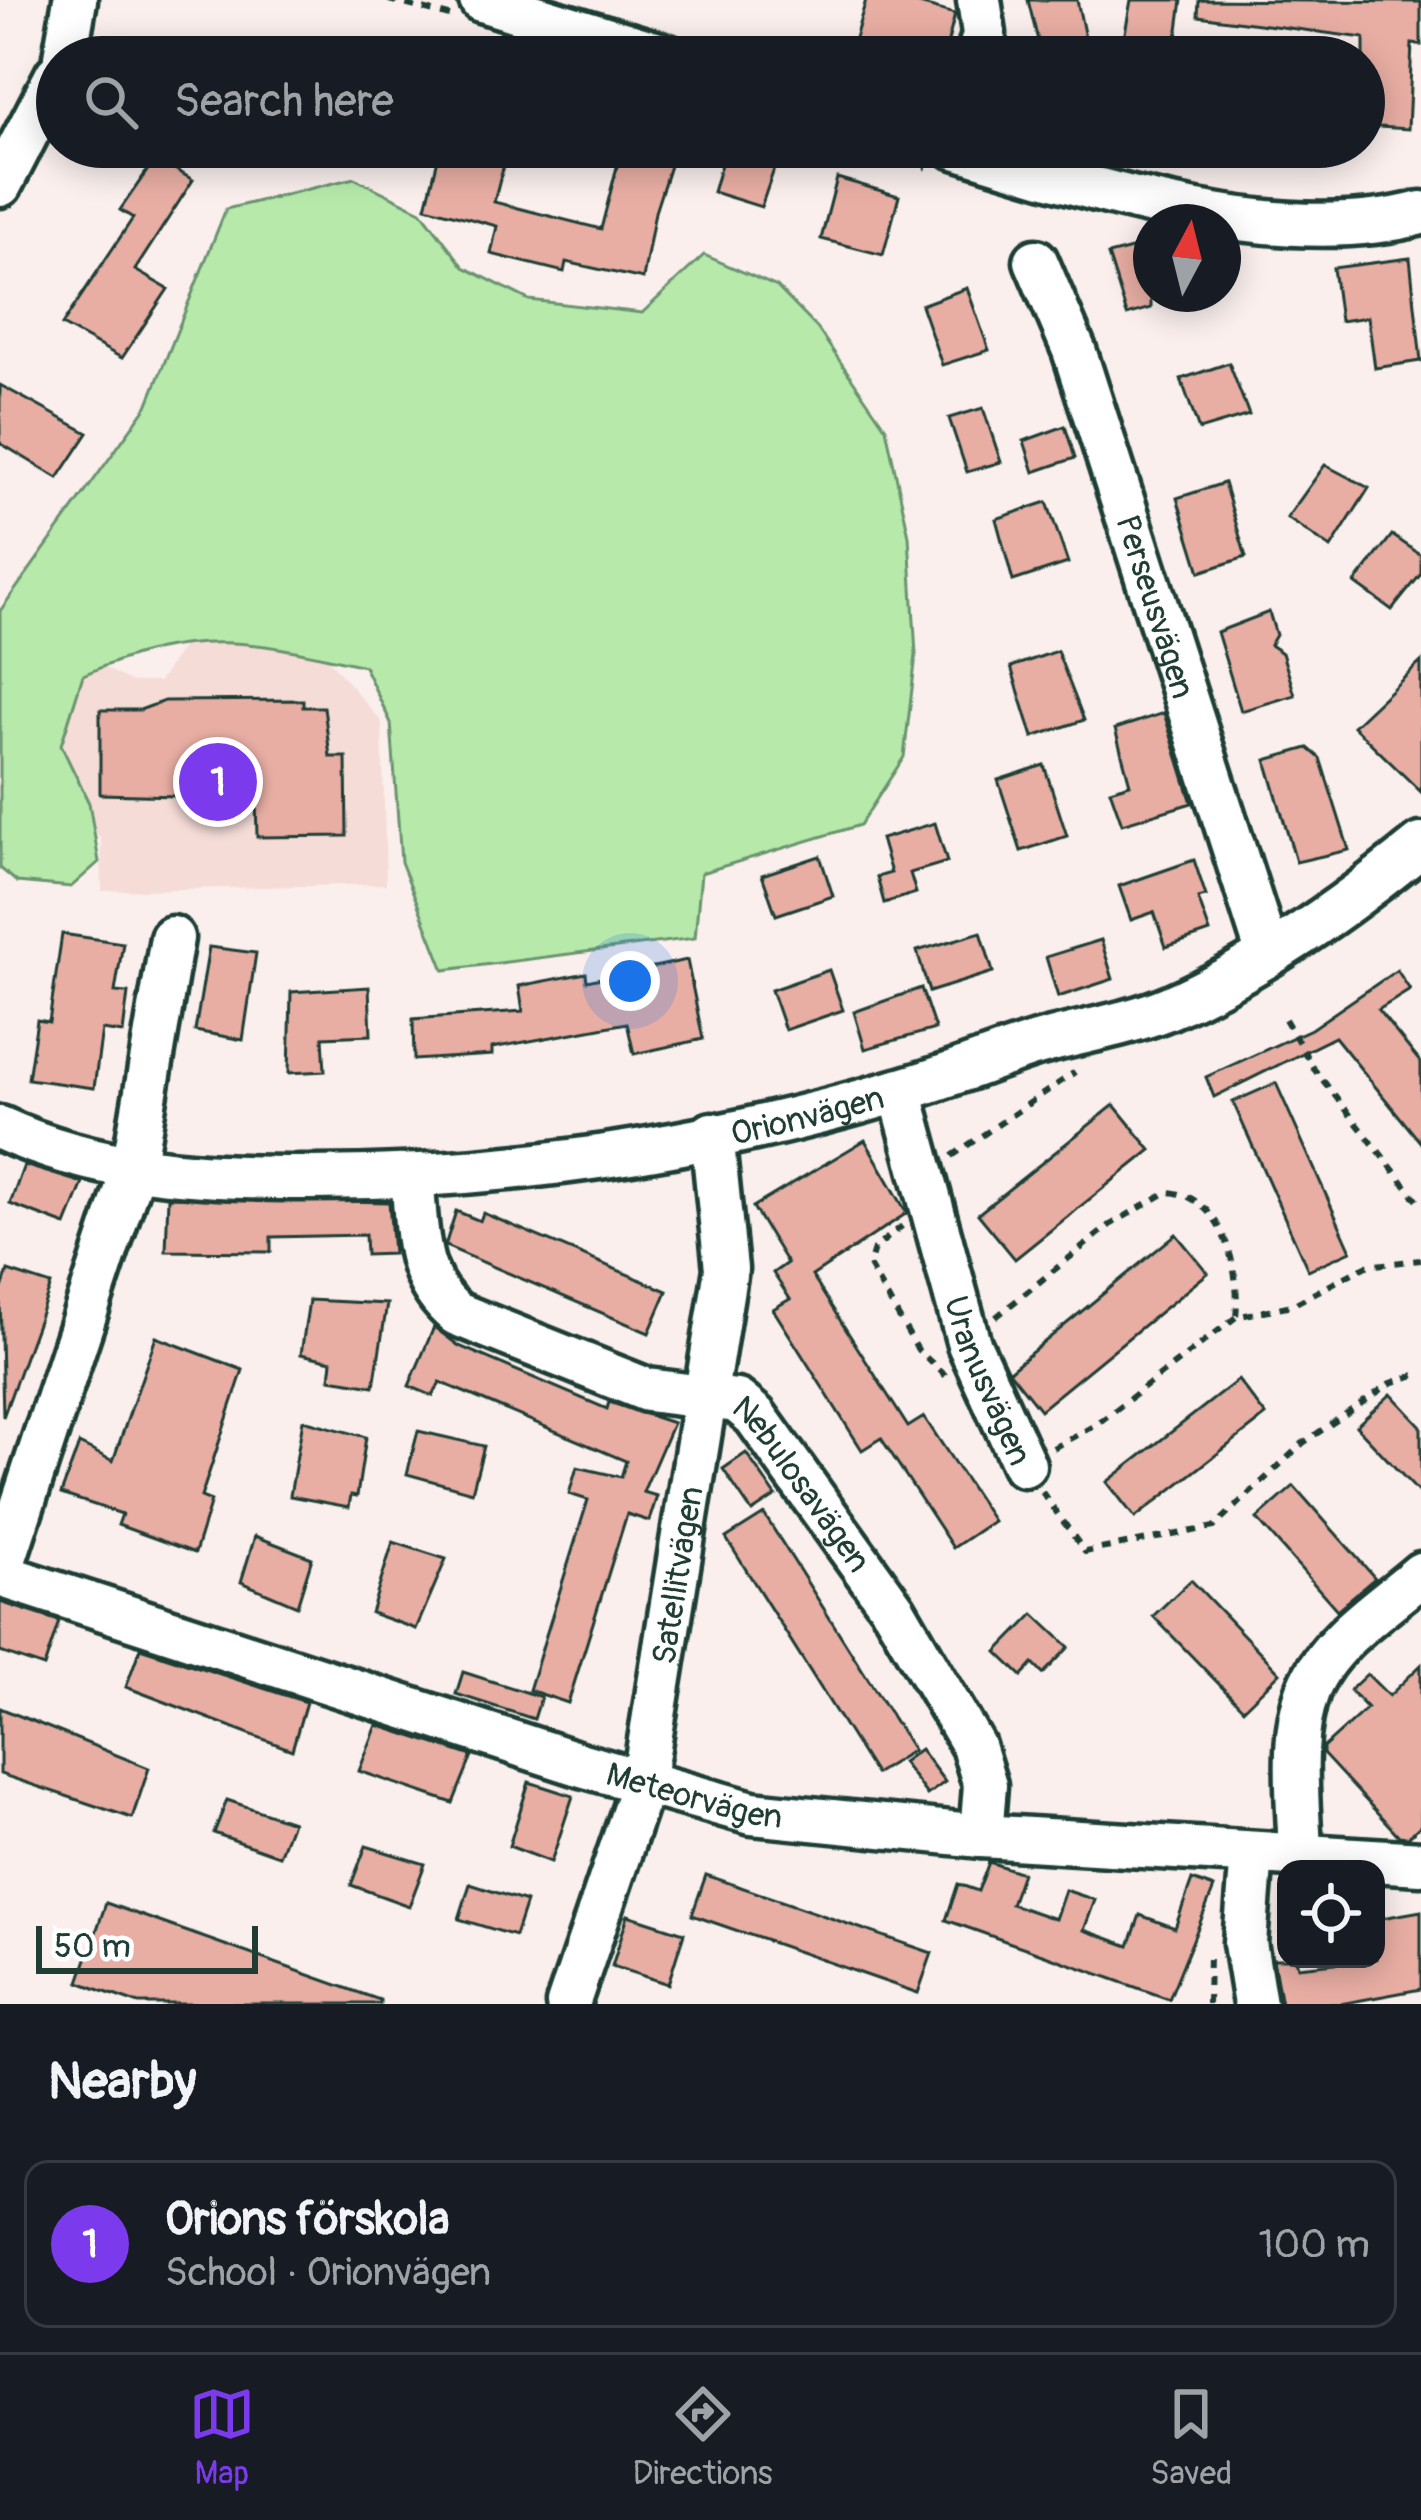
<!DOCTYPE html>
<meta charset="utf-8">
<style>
:root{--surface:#171b24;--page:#20242c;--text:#f1f3f6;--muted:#9ea1a6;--line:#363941;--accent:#7c3aed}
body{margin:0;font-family:Pangolin,sans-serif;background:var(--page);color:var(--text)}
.controls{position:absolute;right:36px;bottom:36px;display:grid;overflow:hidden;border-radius:24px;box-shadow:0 6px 30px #0003}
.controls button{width:108px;height:108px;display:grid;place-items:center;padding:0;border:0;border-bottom:3px solid var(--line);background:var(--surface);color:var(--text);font:60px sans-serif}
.compass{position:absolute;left:1133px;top:204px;width:108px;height:108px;border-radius:50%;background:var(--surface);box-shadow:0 6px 30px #0003;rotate:7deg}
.scale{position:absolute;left:36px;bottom:30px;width:222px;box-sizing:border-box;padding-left:12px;border:6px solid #1f3d34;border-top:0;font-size:33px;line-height:42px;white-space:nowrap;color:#1f3d34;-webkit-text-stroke:9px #fff;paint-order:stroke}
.you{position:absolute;left:630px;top:981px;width:42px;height:42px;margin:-30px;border:9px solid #fff;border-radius:50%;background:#1a73e8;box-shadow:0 0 0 18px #1a73e833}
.badge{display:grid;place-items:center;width:78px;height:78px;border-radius:50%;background:var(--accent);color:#fff;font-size:39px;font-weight:700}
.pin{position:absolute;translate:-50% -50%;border:6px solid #fff;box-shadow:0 3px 12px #0006}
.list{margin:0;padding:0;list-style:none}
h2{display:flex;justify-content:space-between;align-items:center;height:156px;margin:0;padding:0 48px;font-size:51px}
h2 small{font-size:39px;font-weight:400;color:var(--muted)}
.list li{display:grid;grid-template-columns:78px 1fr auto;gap:36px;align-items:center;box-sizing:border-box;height:168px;margin:0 24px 24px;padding:0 24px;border:3px solid var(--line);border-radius:24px}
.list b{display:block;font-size:45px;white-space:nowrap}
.list p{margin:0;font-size:39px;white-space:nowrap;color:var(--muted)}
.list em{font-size:39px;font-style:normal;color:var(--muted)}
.icon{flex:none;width:66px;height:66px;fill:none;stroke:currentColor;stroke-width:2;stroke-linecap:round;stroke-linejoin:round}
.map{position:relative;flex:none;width:1421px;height:2004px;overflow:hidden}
.search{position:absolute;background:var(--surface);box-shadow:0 6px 30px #0003;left:36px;right:36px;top:36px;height:132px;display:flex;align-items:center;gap:30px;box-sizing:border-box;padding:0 42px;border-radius:66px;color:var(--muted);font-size:45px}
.sheet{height:348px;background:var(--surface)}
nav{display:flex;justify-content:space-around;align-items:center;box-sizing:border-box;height:168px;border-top:3px solid var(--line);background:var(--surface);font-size:33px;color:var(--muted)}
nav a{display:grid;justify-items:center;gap:6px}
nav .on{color:var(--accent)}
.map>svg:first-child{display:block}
.built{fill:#f5dcd7}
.green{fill:#b6e9aa;stroke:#6a936f;stroke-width:3}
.building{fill:#e8aea4;stroke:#1f3d34;stroke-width:3}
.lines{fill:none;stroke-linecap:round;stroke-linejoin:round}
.minor-casing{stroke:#1f3d34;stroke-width:51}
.path{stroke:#1f3d34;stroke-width:6;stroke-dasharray:9 9;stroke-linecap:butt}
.minor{stroke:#fff;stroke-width:42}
.labels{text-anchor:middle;stroke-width:9;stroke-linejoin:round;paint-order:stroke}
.street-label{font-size:33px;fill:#1f3d34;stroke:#fff}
</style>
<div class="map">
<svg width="1421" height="2004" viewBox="0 0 1421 2004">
<rect width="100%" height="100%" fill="#faefed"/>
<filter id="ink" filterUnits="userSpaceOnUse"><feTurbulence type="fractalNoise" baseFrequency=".00833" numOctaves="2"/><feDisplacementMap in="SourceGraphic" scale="24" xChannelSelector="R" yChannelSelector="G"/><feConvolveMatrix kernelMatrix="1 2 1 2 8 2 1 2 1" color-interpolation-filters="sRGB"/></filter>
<g filter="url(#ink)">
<polygon class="built" points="264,585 382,722 386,884 102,891 101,839 6,724 51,639 131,682 159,682 206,611"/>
<path class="green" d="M354,178L421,211L464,267L529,300L642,313L704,255L777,287L817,328L886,428L909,536L916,655L904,757L860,825L701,873L695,938L444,970L401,862L391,723L364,666C253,640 189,627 83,675L61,745L89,803L99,862L71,887L17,882L0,868V611L147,406L226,209Z"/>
<g class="building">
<polygon points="866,0 905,0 955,14 944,57 868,57 851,52"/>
<polygon points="1028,0 1077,0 1089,57 1042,57"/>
<polygon points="1131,0 1182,0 1175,52 1123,44"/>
<polygon points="1199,0 1421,2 1421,45 1412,44 1408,129 1364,126 1364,38 1198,16"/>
<polygon points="441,147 507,153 494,202 601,229 622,147 676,147 655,212 643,279 566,262 564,272 491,254 497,226 426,207"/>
<polygon points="726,147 756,147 779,155 761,207 713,192"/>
<polygon points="156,158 193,180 135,270 168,289 122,358 62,325 133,218 120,210"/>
<polygon points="837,178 899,196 883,255 821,239"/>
<polygon points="1151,244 1151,308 1127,315 1108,255"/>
<polygon points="1410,258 1421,361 1375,368 1368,317 1340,321 1333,268"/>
<polygon points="967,288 989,350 942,365 921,305"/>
<polygon points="1229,363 1249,415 1199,430 1181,379"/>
<polygon points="0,385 88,433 58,478 0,443"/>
<polygon points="983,408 1001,462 967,472 949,418"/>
<polygon points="1065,426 1075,458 1034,472 1024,441"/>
<polygon points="1325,465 1369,488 1331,548 1287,518"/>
<polygon points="1224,483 1246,557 1200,572 1177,498"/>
<polygon points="1047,502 1068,563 1013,581 996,519"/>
<polygon points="1392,535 1421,555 1421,574 1392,610 1355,583"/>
<polygon points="1269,612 1276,635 1270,645 1282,653 1295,695 1241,711 1217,632"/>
<polygon points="1057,651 1084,720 1033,737 1011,667"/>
<polygon points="1421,662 1421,792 1353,726"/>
<polygon points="303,700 303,707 324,707 330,757 346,757 347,836 257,837 256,798 100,794 100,710 140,710 164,701"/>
<polygon points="1164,713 1192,803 1122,824 1110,790 1130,784 1115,729"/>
<polygon points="1308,748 1320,758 1349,850 1296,862 1266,760"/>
<polygon points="1044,765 1067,836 1021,851 998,780"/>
<polygon points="935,823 947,862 910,873 916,893 884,903 877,877 891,873 881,839"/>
<polygon points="820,856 833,896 776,915 762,875"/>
<polygon points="1194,860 1206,896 1198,898 1210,932 1166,947 1154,912 1131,920 1119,886"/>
<polygon points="981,932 993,972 929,992 917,951"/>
<polygon points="62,934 123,943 115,992 128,993 123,1033 102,1030 94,1088 28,1079 37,1020 49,1022"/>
<polygon points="1101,940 1113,979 1058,997 1046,957"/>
<polygon points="209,947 256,953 243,1040 195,1031"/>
<polygon points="687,960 703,1039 634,1054 627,1023 492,1048 492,1055 414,1060 413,1019 523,1011 519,986 586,973 587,981"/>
<polygon points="829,970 843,1010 785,1030 771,990"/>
<polygon points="1397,970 1410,990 1378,1010 1421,1063 1421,1143 1335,1037 1214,1097 1206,1077 1311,1029"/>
<polygon points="369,987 371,1035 323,1037 325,1071 289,1073 291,992"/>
<polygon points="921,988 935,1029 865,1049 854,1012"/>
<polygon points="1276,1083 1351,1251 1308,1270 1233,1102"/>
<polygon points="1114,1105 1151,1150 1015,1259 978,1214"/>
<polygon points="865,1140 907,1213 812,1276 908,1427 924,1417 993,1521 953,1548 881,1438 862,1450 773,1309 790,1299 773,1273 787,1263 753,1207"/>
<polygon points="24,1165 83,1183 66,1225 10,1204"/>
<polygon points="168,1197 389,1202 393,1254 366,1255 365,1235 271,1237 271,1252 166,1251"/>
<polygon points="456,1211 480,1221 483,1213 667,1291 649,1333 445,1246"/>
<polygon points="1176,1234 1208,1273 1040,1410 1009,1371"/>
<polygon points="8,1271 51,1285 3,1417 0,1294"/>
<polygon points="309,1300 387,1304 374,1386 330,1379 332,1361 301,1354"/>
<polygon points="434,1327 459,1346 607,1409 609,1402 673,1423 643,1492 657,1496 649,1521 627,1514 568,1703 529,1690 588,1500 569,1494 577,1467 621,1477 626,1461 440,1382 433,1396 409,1386"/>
<polygon points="156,1337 243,1370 201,1497 211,1501 195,1553 118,1525 122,1514 61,1494 79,1444 113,1461"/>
<polygon points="1238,1380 1266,1416 1135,1518 1107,1482"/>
<polygon points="1391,1394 1421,1426 1421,1495 1356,1426"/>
<polygon points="303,1420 366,1437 357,1496 351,1495 349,1507 290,1496"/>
<polygon points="418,1431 484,1446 472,1492 407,1474"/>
<polygon points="746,1453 776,1496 752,1512 723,1469"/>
<polygon points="1294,1486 1375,1578 1337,1610 1257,1519"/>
<polygon points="764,1514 913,1750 875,1774 726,1538"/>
<polygon points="255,1536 312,1558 297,1606 241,1582"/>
<polygon points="393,1542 446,1559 416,1629 371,1613"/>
<polygon points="1191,1580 1280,1673 1243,1709 1153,1616"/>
<polygon points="0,1602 59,1621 44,1667 0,1652"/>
<polygon points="1034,1614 1069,1647 1043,1674 1033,1664 1022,1676 997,1652"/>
<polygon points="140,1648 306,1702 292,1750 126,1687"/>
<polygon points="1421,1665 1421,1825 1408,1837 1399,1836 1323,1754 1323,1748 1367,1708 1350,1690 1367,1674 1389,1696"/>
<polygon points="463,1672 541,1697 534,1719 456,1694"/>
<polygon points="0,1708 149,1768 132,1818 0,1774"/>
<polygon points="377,1725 472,1756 453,1803 359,1771"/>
<polygon points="920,1749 945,1782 927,1795 902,1762"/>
<polygon points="529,1782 573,1796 551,1862 509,1846"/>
<polygon points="227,1800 292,1822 279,1856 214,1833"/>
<polygon points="366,1846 425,1864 409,1906 351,1885"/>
<polygon points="989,1862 1022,1873 1011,1904 1055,1919 1065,1890 1095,1900 1084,1930 1129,1946 1140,1915 1175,1928 1192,1880 1214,1888 1169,1999 946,1920 958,1884 978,1891"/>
<polygon points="706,1875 932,1953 918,1993 692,1915"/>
<polygon points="470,1884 526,1902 515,1936 459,1919"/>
<polygon points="106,1903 380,2000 380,2004 139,2004 108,1993 79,1982"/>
<polygon points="1421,1911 1421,1989 1340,2004 1281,2004 1273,1959 1296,1959 1298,1967 1376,1959 1376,1919"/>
<polygon points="628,1915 684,1933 668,1984 612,1966"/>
</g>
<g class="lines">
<defs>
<g id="minor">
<polyline points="481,0 668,57"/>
<polyline points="65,57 75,0"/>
<polyline points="978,57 984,34 979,0"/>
<path d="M955,147C1091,189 1279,251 1421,213"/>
<polyline points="0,185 57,75"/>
<path id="s1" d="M1036,261L1074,350L1268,955"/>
<path id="s2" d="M900,1091L969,1344L1024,1465"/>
<path id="s3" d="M0,1128C96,1172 198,1178 302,1178C505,1179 706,1148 901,1090C945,1078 987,1060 1030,1046C1075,1032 1126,1026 1170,1007C1261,967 1345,907 1421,845"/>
<path id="s4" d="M412,1178C418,1231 413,1278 457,1314L647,1390L737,1401L755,1416L894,1610L973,1746L985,1785L981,1836"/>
<polyline points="0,1573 133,1169 172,938"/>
<path id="s5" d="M0,1575L582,1765L752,1813L981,1836L1421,1863"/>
<polyline points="1252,1853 1245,1943 1255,2004"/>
<path d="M1300,1857C1299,1804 1289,1739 1309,1688C1328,1641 1384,1606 1421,1574"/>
<path id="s6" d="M568,2004L643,1784L726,1269L712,1134"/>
</g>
</defs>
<use href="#minor" class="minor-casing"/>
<g class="path">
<polyline points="389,0 453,17"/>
<polyline points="875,147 927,168"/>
<polyline points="1285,1019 1314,1069 1421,1205"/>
<polyline points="952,1156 1075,1072"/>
<polyline points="902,1226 874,1249 869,1266 918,1350 946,1376"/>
<path d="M996,1317L1110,1225L1167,1192C1223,1194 1241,1271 1236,1317"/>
<polyline points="1053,1448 1097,1424 1236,1317 1292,1305 1366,1266 1421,1260"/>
<polyline points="1042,1492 1085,1552 1214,1527 1303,1443 1391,1383 1421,1373"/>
<polyline points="1208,2004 1209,1954"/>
</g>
<use href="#minor" class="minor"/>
</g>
</g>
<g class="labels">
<g class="street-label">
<text dy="12" stroke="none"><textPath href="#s1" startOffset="366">Perseusvägen</textPath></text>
<text dy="12" stroke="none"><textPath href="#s3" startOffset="819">Orionvägen</textPath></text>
<text dy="12" stroke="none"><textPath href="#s2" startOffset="303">Uranusvägen</textPath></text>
<text dy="12" stroke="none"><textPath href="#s4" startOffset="549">Nebulosavägen</textPath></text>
<text dy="12" stroke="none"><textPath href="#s6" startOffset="444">Satellitvägen</textPath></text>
<text dy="12" stroke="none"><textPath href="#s5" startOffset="729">Meteorvägen</textPath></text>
</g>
</g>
</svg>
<div class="controls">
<button><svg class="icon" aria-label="locate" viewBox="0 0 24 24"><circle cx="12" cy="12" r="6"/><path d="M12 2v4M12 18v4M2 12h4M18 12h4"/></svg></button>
</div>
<svg class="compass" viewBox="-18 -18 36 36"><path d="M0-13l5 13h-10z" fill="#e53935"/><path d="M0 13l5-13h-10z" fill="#9ea1a6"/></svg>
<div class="scale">50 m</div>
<div class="you"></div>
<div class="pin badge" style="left:218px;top:782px">1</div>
<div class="search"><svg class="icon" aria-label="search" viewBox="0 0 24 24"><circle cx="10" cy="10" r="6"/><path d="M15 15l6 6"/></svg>Search here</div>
</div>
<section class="sheet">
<h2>Nearby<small></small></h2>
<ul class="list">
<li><span class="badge">1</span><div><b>Orions förskola</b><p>School · Orionvägen</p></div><em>100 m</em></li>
</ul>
</section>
<nav>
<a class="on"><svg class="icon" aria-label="map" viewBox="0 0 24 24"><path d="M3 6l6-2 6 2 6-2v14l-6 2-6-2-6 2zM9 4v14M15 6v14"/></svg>Map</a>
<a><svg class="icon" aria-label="directions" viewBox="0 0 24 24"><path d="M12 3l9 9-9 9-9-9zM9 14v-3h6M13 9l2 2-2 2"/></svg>Directions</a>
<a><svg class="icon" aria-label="saved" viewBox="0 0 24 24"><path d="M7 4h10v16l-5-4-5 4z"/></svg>Saved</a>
</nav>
